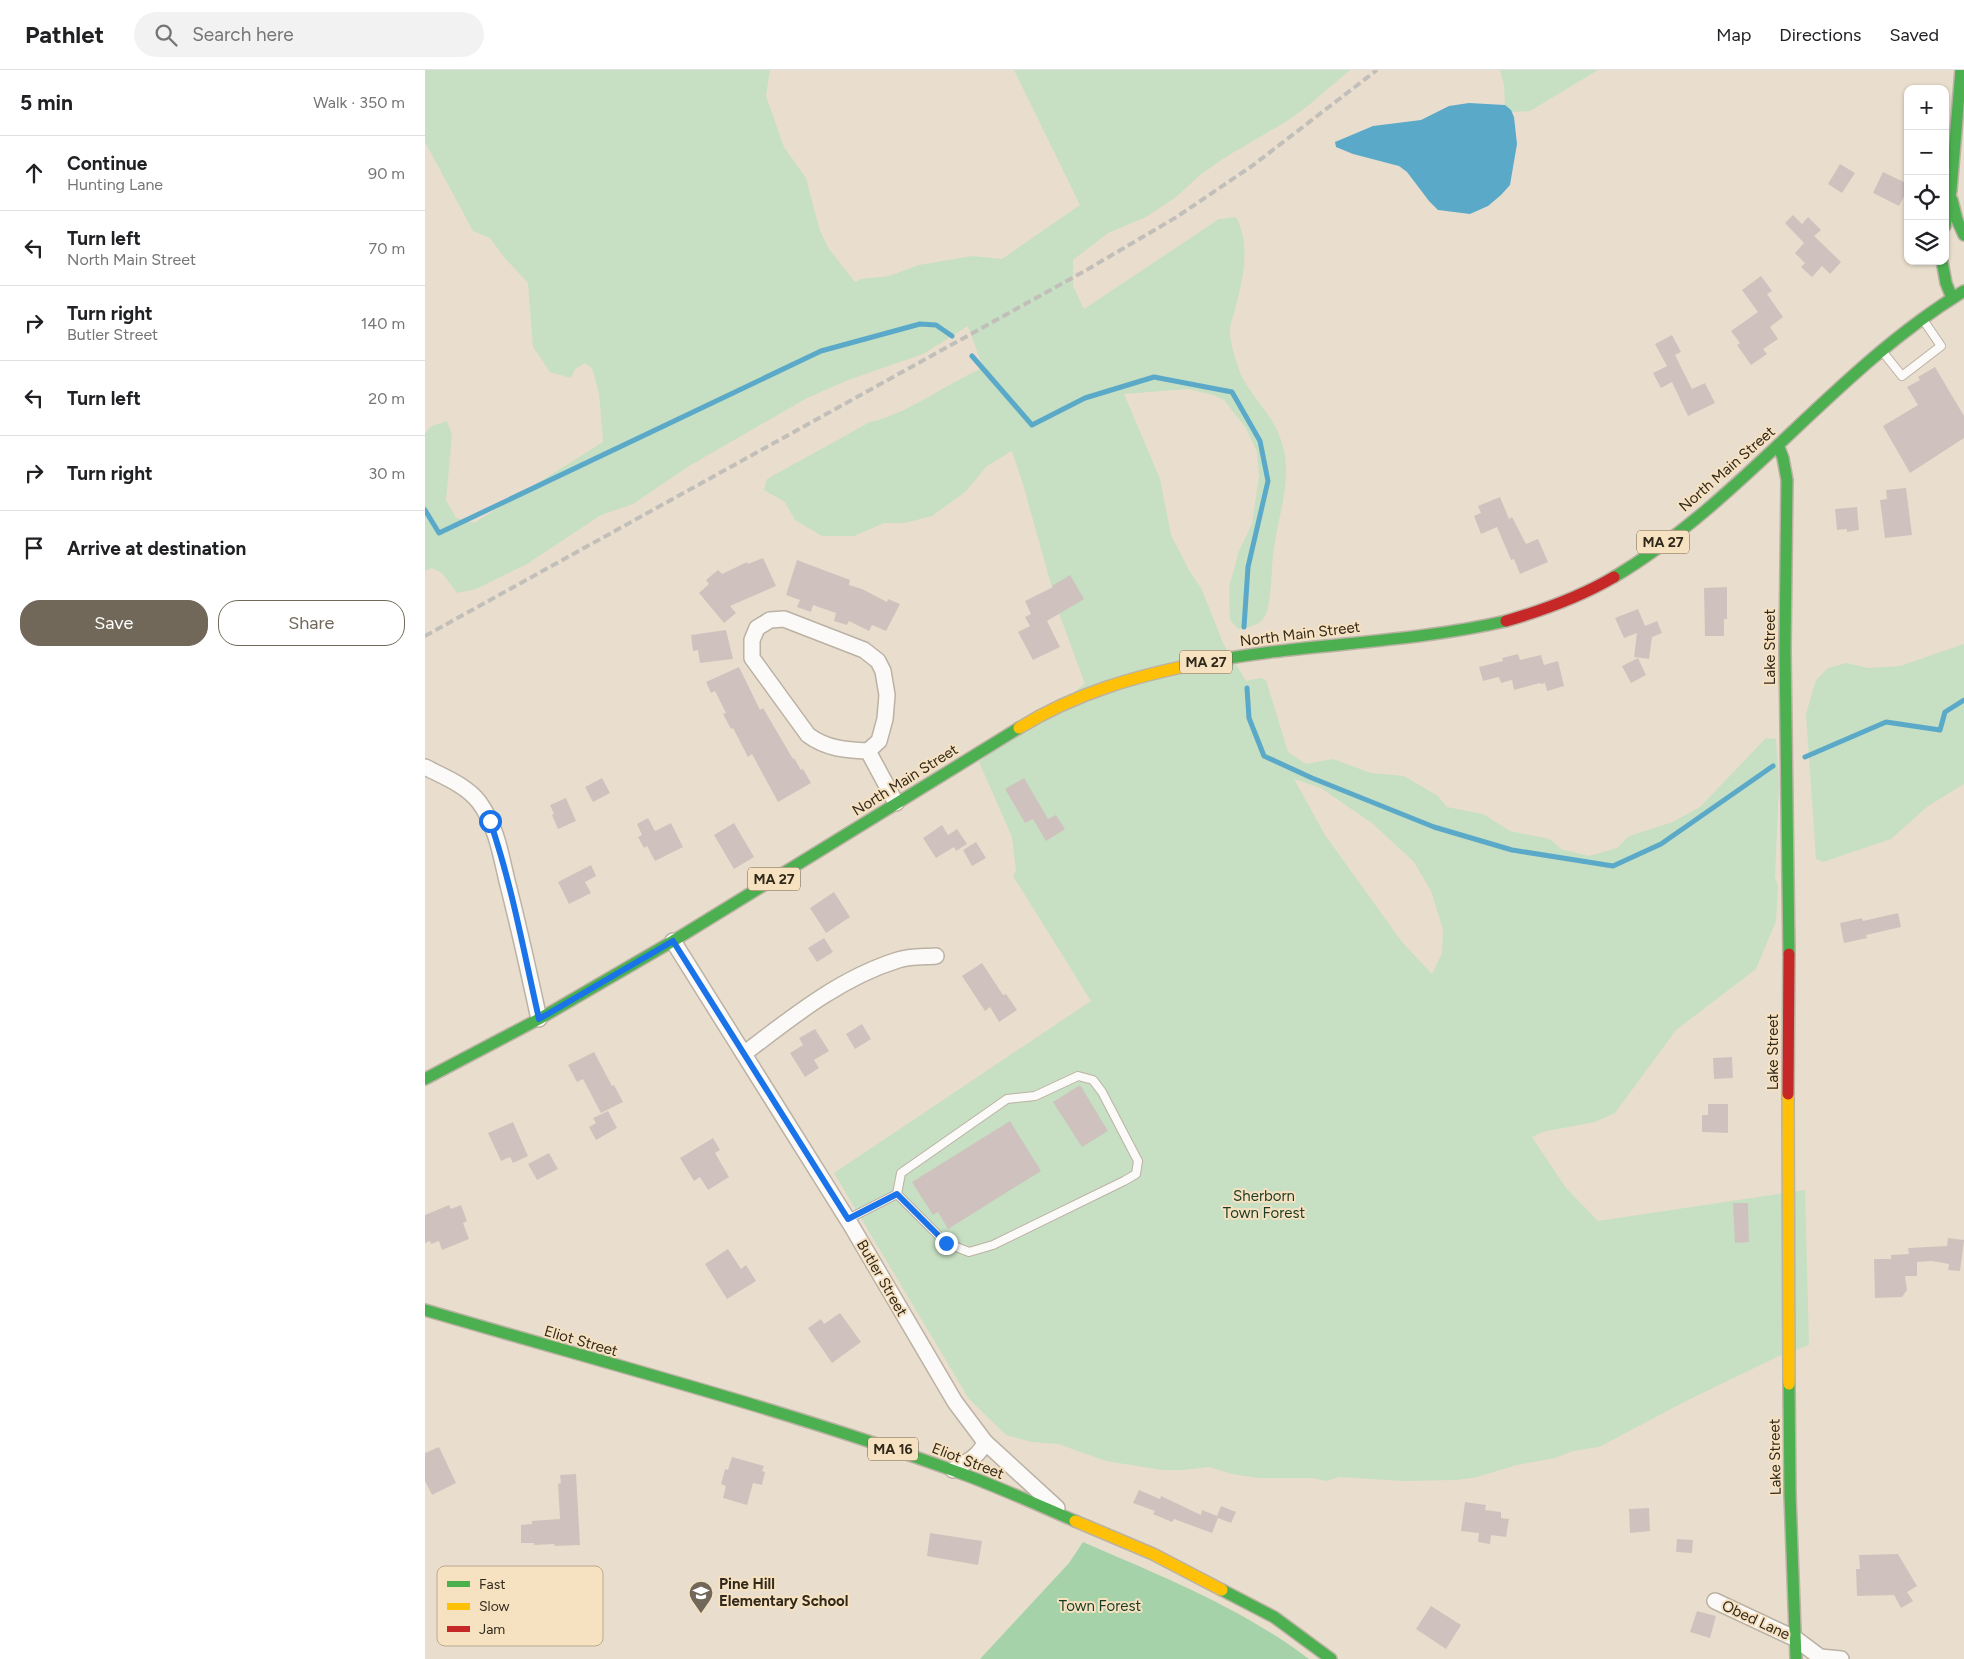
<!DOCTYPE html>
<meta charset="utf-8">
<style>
:root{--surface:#fff;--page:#f2f2f2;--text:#202124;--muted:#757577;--line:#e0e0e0;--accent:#71685a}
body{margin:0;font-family:Figtree,sans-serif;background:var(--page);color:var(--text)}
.controls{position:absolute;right:15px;top:15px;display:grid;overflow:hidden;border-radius:10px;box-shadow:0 1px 4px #0004}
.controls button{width:45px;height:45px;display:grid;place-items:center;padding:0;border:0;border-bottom:1px solid var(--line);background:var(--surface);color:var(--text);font:25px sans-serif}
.stop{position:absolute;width:15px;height:15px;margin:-11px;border:4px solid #1a73e8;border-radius:50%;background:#fff}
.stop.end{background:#1a73e8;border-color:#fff;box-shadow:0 1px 5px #0008}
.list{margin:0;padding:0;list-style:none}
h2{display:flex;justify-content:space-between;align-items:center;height:65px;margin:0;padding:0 20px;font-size:21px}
h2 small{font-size:16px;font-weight:400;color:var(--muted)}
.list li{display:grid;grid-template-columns:32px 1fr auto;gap:15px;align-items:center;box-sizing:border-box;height:75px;padding:0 20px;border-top:1px solid var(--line)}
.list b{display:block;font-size:19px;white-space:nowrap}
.list p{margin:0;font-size:16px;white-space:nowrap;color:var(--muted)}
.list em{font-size:16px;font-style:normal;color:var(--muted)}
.actions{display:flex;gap:10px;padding:15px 20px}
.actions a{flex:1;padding:11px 0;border:1px solid var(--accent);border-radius:20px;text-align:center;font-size:18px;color:var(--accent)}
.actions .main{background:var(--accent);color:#fff}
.icon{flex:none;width:28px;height:28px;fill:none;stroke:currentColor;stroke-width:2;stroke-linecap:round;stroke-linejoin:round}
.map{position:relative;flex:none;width:1539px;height:1589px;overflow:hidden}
header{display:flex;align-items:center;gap:30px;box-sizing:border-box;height:70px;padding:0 25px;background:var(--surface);border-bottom:1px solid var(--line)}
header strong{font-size:24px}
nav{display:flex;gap:28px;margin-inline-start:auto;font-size:18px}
.search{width:350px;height:45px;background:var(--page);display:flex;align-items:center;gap:12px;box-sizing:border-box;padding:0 18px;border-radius:28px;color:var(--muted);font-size:19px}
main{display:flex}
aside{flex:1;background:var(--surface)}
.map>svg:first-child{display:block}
.green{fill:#c7dfc2;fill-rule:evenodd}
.forest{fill:#a6d2a9}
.water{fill:#5ba9c9}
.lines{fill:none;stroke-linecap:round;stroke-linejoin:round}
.stream{stroke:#5ba9c9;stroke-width:5}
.building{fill:#cfc2be}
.lane-casing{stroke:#bbb2a4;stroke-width:10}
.street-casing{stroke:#bbb2a4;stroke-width:18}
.fast-casing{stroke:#bbb2a4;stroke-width:14}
.slow-casing{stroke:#bbb2a4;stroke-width:14}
.jam-casing{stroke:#bbb2a4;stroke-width:14}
.lane{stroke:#fcfaf8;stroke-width:8}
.street{stroke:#fcfaf8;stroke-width:15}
.fast{stroke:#4caf50;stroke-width:11}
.slow{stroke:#ffc107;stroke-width:11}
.jam{stroke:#c62828;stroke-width:11}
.rail{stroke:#c2bfba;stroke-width:4;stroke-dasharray:8 4;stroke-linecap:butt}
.route{stroke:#1a73e8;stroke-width:6}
.labels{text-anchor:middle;stroke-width:4;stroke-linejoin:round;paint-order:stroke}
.shield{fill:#f6e1c0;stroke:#6c604d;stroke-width:1}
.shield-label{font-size:14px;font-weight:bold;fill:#31291c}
.street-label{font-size:15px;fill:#31291c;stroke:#f6e1c0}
.park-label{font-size:15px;fill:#173d24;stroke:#f6e1c0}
.poi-label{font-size:15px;font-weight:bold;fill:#31291c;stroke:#f6e1c0;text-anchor:start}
.key{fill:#f6e1c0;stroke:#bbaa8f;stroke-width:1}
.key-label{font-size:14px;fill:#31291c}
</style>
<header>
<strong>Pathlet</strong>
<div class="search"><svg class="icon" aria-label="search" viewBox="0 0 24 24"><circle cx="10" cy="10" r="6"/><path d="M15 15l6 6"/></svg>Search here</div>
<nav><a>Map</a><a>Directions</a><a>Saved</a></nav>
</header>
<main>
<aside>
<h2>5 min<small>Walk · 350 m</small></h2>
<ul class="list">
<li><svg class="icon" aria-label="ahead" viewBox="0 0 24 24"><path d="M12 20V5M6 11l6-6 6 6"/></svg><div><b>Continue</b><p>Hunting Lane</p></div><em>90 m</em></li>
<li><svg class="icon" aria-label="left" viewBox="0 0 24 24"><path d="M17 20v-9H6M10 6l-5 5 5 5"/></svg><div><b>Turn left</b><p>North Main Street</p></div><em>70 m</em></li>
<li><svg class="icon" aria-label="right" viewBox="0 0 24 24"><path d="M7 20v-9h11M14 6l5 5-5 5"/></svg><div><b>Turn right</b><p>Butler Street</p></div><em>140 m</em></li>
<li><svg class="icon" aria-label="left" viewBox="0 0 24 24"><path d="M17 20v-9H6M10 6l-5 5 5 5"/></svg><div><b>Turn left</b></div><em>20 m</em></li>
<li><svg class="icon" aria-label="right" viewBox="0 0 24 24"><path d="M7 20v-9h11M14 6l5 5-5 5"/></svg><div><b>Turn right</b></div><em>30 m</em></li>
<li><svg class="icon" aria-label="arrive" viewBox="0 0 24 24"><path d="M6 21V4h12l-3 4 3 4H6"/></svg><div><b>Arrive at destination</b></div></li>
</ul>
<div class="actions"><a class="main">Save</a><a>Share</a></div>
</aside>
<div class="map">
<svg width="1539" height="1589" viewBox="0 0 1539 1589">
<rect width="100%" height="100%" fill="#e9decd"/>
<g class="green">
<path d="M0,0H345L341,26L359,77L381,108L395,161L404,179L430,212L436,209L464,206L494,195L547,186L577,189L655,135L589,0H925L884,35L862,51L799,88L775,105L751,127L721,147L683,163L648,190V216L659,239L794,149L811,147C827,176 817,213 809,243C807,251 804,257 805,265C807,279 812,297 818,309C830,330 848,346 856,370C860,381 861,392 861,403C861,426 852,455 849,478C846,495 847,532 840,546C835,556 823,557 813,559L805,550L804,517L814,481L827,454L834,406L832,382L821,358L799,330L788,325L763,319L699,324L735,409L746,465L764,500L777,520L798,573L821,611L835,608L841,610L863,682L881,694L908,689L946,703L979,706L1013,726L1022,737L1058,744L1085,761L1125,769L1136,779L1164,786L1192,778L1204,766L1248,752L1275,737L1341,668L1351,669L1354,713L1350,807L1353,816L1351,851L1331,899L1251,960L1190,1043L1170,1052L1117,1062L1107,1067L1141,1118L1173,1151L1380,1120L1384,1275L1352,1287L1263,1330L1174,1377L1148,1381L1130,1388L1092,1395L1052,1407L1032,1410L978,1411L914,1407L901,1411L888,1408H833L807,1404L784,1397L758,1400H737L681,1391L633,1374L606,1372L581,1365L544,1329L409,1103L666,931L588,806L591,801L587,767L554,692L660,614L634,543L598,414L587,381L562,396L540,422L507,446L480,453H459L429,466H397L370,450L360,432L339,420L342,409L445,352C481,345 522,313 558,298L543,256L498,284L423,310L382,328L264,396L208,434L176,445L102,494L51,519L32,523L17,503L7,498L0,501V363L7,356L22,351L27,365L21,430L31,448L49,453L178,372L174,323L167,298L160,293L150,299L146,308L125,302L108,277L103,213L79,187L65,168L48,161L0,72ZM869,709L896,718L948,754L989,792L1006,821L1018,860L1017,883L1007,904L977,872L900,765Z"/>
<polygon points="1075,0 1173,0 1105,41 1087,42 1080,35 1079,15"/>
<polygon points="1539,574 1539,714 1503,736 1466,769 1398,792 1391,789 1381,644 1391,610 1403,598 1421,593 1443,598 1475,596"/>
</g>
<path class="forest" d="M658,1472C736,1506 815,1537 884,1589H555L644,1493Z"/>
<polygon class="water" points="1044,33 1080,35 1086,40 1089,47 1092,74 1085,115 1076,125 1063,136 1045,144 1013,140 1004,131 982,102 974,96 928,84 911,77 910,72 948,56 996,50 1024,36"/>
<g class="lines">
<g class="stream">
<polyline points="547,286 607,355 660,328 729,307 807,322 835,371 843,411 823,497 819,557"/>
<polyline points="0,440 14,463 396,281 495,254 511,255 527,266"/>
<polyline points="822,618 824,648 839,686 887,708 1009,757 1087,780 1188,796 1236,774 1348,696"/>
<polyline points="1380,687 1461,652 1515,660 1520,642 1539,630"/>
</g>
</g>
<g class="building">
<polygon points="1415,94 1430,103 1417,123 1403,114"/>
<polygon points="1458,102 1483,114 1483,119 1474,136 1448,123"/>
<polygon points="1368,145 1377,154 1383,147 1396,160 1389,166 1416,192 1405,204 1397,196 1387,207 1376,197 1380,193 1370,183 1379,173 1360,153"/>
<polygon points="1336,206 1347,221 1342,224 1358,247 1345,257 1353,269 1338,279 1342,284 1326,295 1312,275 1315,273 1306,261 1333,242 1317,220"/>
<polygon points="1247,265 1256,282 1250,285 1267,319 1280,313 1290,333 1263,346 1247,312 1236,318 1228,303 1242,296 1230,274"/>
<polygon points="1510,297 1539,346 1539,368 1485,403 1458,356 1493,335 1482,317 1495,310 1493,307"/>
<polygon points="1481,418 1487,465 1460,468 1455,430 1462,429 1461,420"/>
<polygon points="1075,427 1084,449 1087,447 1101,474 1113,469 1123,492 1095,504 1089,489 1086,490 1072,457 1056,464 1049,446 1056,443 1053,436"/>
<polygon points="1432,437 1434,460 1422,462 1422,459 1412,460 1410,439"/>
<polygon points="338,488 351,516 305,536 311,543 299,553 274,523 284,514 281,510 293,500 297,504 322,492 323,494"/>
<polygon points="372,490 425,510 424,515 437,519 462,532 463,529 475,534 461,561 447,555 444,561 424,551 422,555 409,551 411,543 388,535 386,542 372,537 375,530 361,525"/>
<polygon points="645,505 659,529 622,551 635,577 608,590 593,562 605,556 600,547 606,544 600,531 628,517 627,516"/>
<polygon points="1302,517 1302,549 1299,549 1299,566 1280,566 1279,518"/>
<polygon points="1213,539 1220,556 1232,551 1237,563 1227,567 1224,589 1209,587 1212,563 1199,568 1190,548"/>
<polygon points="301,560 308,589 275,593 273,580 268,581 266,565"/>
<polygon points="1093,584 1095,590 1116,585 1119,595 1133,591 1139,616 1122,621 1120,613 1116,614 1115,613 1089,620 1087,610 1076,613 1074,607 1058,611 1054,597 1078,591 1077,588"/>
<polygon points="1213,588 1221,605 1206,613 1197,596"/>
<polygon points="314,597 335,640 338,638 368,689 369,688 376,700 378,699 386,713 353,732 327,684 323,687 308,658 306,659 298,644 301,643 290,621 286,623 281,612"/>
<polygon points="177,708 185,723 168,732 160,717"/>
<polygon points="599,708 623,749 631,745 640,759 621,771 608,749 600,753 580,719"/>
<polygon points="141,728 151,751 133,759 127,745 129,744 125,735"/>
<polygon points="223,748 230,761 246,753 258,777 230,791 222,776 219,778 213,767 217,765 212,754"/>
<polygon points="309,753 329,787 309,799 289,765"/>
<polygon points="517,755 523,765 532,759 542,774 531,781 529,777 511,788 498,768"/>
<polygon points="551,772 561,788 547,796 538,780"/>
<polygon points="166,795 171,806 160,812 166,823 144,834 133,812"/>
<polygon points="409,822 425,847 401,863 385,838"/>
<polygon points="1473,843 1476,857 1441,865 1442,868 1419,873 1415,853 1437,848 1438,851"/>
<polygon points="399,868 408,882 392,892 383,878"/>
<polygon points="557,893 578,925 581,924 592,940 574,952 565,937 560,941 537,906"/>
<polygon points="437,954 446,969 430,979 421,964"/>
<polygon points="390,959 404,981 389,990 394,998 380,1007 365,983 378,975 374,968"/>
<polygon points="169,982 187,1016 189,1015 198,1032 176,1043 158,1009 152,1012 143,995"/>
<polygon points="1307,987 1308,1008 1289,1009 1288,988"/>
<polygon points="655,1015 683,1061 657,1077 628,1032"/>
<polygon points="1283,1034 1303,1034 1303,1063 1277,1062 1277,1045 1283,1045"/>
<polygon points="183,1041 192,1058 171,1070 164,1057 171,1053 168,1048"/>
<polygon points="585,1051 616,1101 523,1159 513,1142 508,1145 487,1112"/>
<polygon points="88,1052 103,1086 88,1093 85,1087 76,1091 63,1063"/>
<polygon points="288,1068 295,1080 290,1083 304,1107 283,1120 275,1107 269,1111 255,1088"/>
<polygon points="124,1083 133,1099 112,1110 103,1094"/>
<polygon points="1308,1133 1323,1133 1324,1172 1310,1173"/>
<polygon points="24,1135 26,1139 36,1135 42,1151 38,1153 44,1169 17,1180 14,1171 6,1174 5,1171 0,1173 0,1145"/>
<polygon points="1523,1168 1539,1170 1535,1201 1523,1200 1524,1194 1507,1191 1492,1192 1492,1206 1480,1206 1482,1220 1477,1227 1450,1228 1449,1189 1466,1189 1466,1185 1484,1184 1483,1178 1522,1176"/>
<polygon points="303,1179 316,1199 321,1195 331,1211 302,1229 280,1194"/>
<polygon points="415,1243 436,1272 407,1293 383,1258 396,1249 399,1254"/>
<polygon points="14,1377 31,1413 7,1425 0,1411 0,1383"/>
<polygon points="307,1387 339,1396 337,1401 340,1402 337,1415 328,1413 322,1435 298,1428 301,1416 296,1414 300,1399 303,1400"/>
<polygon points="151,1404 155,1475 130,1476 129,1474 109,1475 109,1473 96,1473 96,1455 107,1454 107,1451 135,1449 133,1414 136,1413 135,1405"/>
<polygon points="714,1420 735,1429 736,1426 776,1445 777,1440 792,1446 796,1436 811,1442 806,1453 793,1448 787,1463 749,1449 747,1452 728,1444 730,1441 708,1433"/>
<polygon points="1040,1432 1061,1435 1060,1440 1076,1442 1076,1448 1084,1449 1081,1467 1066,1465 1065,1474 1053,1472 1054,1463 1036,1461"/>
<polygon points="1224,1438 1225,1461 1205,1463 1204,1439"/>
<polygon points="505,1463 557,1471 553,1495 502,1486"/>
<polygon points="1252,1469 1268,1470 1267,1483 1251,1482"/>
<polygon points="1473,1484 1492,1516 1482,1522 1488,1531 1476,1538 1469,1525 1432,1526 1431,1499 1435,1499 1434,1485"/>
<polygon points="1006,1536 1036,1555 1021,1579 991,1559"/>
<polygon points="1272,1541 1291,1546 1285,1568 1265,1562"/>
</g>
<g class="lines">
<defs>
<g id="lane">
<polyline points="1457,281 1477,306 1516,276 1499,251"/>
<polyline points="423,1149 472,1124 521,1173 544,1182 568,1175 699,1111 711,1104 713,1091 677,1022 668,1010 653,1006 610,1026 582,1029 476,1103 472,1124"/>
</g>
<g id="street">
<path d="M359,549L439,580L453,591L458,601L462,625L460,649L454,671L443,681C421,680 402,679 383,665L327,588V570L332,558L345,550Z"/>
<polyline points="443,681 471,733"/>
<path d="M0,697C19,707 41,715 54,732C71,755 76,785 82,811C94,857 104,903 114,949"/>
<polyline points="248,871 426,1155 530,1332 560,1372 632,1438"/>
<path d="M320,983C367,947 415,908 473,890C485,886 499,887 511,886"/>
<path d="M528,1400C541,1392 554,1387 560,1372"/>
<polyline points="1290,1531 1371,1569 1395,1587 1416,1589"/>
</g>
<g id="fast">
<polyline points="1527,130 1532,150 1539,165"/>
<polyline points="1520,156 1526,120 1536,0"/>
<polyline points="1517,191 1521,213 1527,228"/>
<polyline points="1353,375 1358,388 1362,410 1360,580 1364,884"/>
<path d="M1189,507C1320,429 1409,300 1539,221"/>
<path d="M776,593C877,573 981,574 1081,551"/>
<polyline points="0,1009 114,949 248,871 594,658"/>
<path d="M0,1240C180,1293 363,1340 538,1404C576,1418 613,1435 650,1451"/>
<polyline points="1364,1314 1365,1425 1371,1589"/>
<polyline points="797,1520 849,1547 906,1589"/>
</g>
<g id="slow">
<path d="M594,658C651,623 710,606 776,593"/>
<polyline points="1363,1024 1364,1314"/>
<polyline points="650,1451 728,1484 797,1520"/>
</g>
<g id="jam">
<path d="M1081,551C1119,540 1155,527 1189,507"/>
<polyline points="1363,1024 1364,884"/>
</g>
</defs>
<use href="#lane" class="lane-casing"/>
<use href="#street" class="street-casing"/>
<use href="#fast" class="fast-casing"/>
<use href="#slow" class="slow-casing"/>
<use href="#jam" class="jam-casing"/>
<use href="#lane" class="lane"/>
<use href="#street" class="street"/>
<use href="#fast" class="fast"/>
<use href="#slow" class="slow"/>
<use href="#jam" class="jam"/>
<polyline class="rail" points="0,566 658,202 750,148 827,96 952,0"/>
</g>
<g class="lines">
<path class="route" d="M65,751C87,815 99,883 114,949L248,871L423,1149L472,1124L521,1173"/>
</g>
<defs>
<symbol id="school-pin" viewBox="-11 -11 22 30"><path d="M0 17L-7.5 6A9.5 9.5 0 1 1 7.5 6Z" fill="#71685a" stroke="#f6e1c0"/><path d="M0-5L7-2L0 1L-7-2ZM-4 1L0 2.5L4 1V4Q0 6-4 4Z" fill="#fff"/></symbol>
</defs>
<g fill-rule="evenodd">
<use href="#school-pin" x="262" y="1509" width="28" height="38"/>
</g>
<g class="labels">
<g class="shield">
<rect x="1212" y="460.5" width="52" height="23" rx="4"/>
<rect x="755" y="580.5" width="52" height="23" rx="4"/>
<rect x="323" y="797.5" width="52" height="23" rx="4"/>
<rect x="443" y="1367.5" width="50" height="23" rx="4"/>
</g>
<g class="shield-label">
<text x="1238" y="477">MA 27</text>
<text x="781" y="597">MA 27</text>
<text x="349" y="814">MA 27</text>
<text x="468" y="1384">MA 16</text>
</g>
<g class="street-label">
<text transform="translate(1302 399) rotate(-41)" y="5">North Main Street</text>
<text transform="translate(875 564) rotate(-7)" y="5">North Main Street</text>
<text transform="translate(1345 577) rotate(-90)" y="5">Lake Street</text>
<text transform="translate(480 710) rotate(-32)" y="5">North Main Street</text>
<text transform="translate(1348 982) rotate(-90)" y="5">Lake Street</text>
<text transform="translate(457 1208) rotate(60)" y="5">Butler Street</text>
<text transform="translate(156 1271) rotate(16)" y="5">Eliot Street</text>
<text transform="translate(1350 1387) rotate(-91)" y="5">Lake Street</text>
<text transform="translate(543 1391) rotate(21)" y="5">Eliot Street</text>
<text transform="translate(1331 1550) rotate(25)" y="5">Obed Lane</text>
</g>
<g class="park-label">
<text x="839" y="1131">Sherborn<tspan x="839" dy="17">Town Forest</tspan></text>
<text x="675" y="1541">Town Forest</text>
</g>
<g class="poi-label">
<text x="294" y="1519">Pine Hill<tspan x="294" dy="17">Elementary School</tspan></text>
</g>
</g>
<rect x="12" y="1496" width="166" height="80" rx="8" class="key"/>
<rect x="22" y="1511" width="23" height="6" fill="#4caf50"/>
<rect x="22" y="1533" width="23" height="7" fill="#ffc107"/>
<rect x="22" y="1556" width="23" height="6" fill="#c62828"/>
<g class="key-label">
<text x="54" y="1519">Fast</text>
<text x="54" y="1541">Slow</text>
<text x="54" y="1564">Jam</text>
</g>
</svg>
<div class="controls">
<button>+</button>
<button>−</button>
<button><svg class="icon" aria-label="locate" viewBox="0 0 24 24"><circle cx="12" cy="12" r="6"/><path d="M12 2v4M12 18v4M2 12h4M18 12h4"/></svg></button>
<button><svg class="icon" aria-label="layers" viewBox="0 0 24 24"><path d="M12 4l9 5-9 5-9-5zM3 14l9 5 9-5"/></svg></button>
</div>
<div class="stop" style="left:65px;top:751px"></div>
<div class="stop end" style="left:521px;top:1173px"></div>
</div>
</main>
